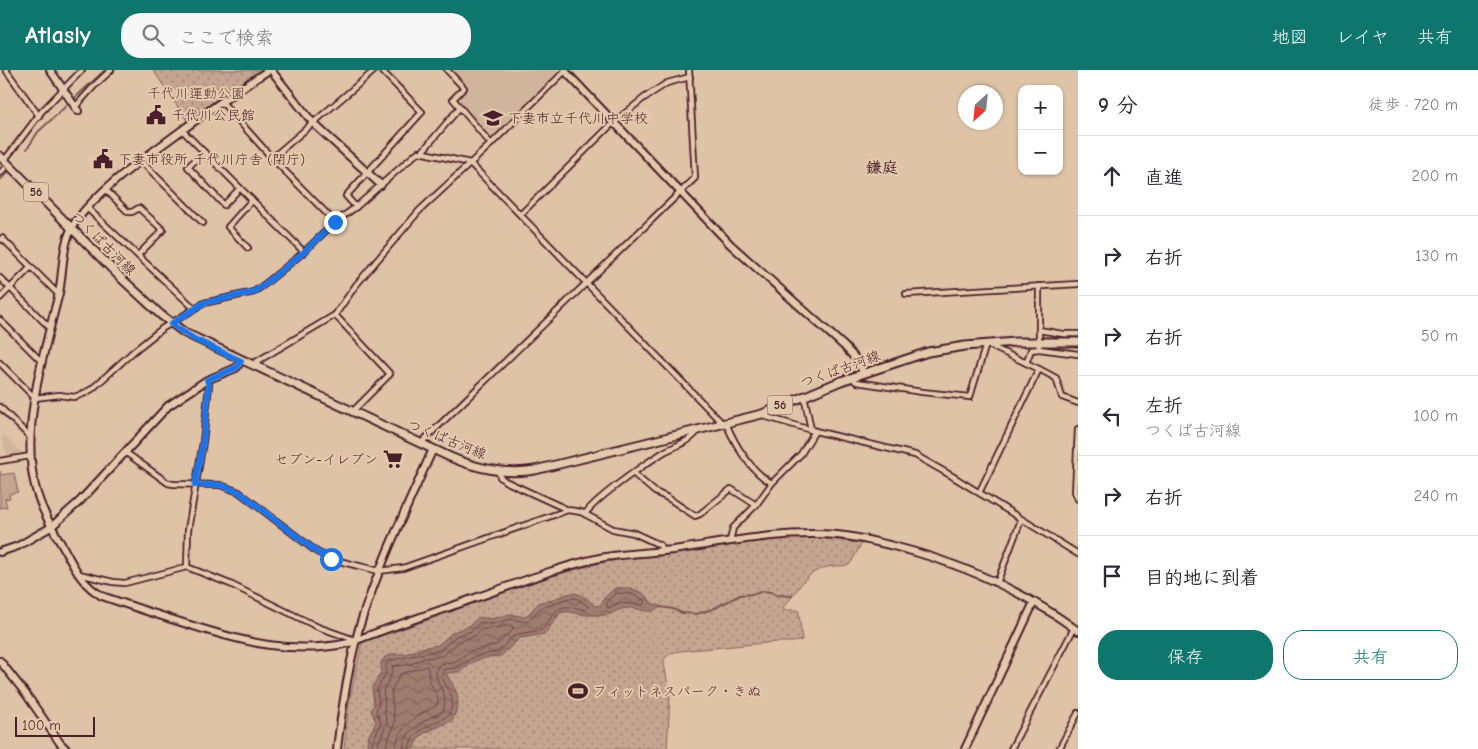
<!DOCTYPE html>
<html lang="ja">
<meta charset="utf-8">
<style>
:root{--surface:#fff;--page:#f7f7f7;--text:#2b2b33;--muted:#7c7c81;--line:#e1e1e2;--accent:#0f766e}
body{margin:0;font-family:"Comic Neue","Klee One",sans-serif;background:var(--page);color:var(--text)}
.controls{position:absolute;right:15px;top:15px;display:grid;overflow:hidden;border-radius:10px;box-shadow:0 1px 4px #0004}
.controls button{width:45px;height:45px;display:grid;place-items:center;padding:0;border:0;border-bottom:1px solid var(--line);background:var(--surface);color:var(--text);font:25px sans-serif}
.compass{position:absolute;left:958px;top:15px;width:45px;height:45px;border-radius:50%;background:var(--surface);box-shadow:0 1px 4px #0004;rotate:207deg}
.scale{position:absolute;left:15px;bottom:12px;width:80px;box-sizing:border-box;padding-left:5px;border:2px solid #4a1f2b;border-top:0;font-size:14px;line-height:18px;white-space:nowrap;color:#4a1f2b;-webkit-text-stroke:4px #e4caac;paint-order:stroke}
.stop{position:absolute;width:15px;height:15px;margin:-11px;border:4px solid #1a73e8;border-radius:50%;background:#fff}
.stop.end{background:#1a73e8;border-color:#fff;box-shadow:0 1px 5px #0008}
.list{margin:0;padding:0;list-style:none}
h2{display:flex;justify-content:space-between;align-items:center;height:65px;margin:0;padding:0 20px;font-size:21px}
h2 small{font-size:16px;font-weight:400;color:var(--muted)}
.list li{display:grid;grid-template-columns:32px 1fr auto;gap:15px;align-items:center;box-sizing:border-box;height:80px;padding:0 20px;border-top:1px solid var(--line)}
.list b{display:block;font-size:19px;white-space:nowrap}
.list p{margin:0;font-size:16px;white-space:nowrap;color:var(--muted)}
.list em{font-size:16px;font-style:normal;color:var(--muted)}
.actions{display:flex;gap:10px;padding:15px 20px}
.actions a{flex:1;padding:11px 0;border:1px solid var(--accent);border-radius:20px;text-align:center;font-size:18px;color:var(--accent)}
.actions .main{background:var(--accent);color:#fff}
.icon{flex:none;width:28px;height:28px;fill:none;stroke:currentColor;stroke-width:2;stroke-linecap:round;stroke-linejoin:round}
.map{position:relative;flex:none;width:1078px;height:679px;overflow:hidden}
header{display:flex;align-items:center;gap:30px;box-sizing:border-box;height:70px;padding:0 25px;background:var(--accent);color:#fff}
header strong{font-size:24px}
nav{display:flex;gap:28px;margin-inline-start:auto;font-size:18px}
.search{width:350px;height:45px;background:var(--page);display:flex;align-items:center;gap:12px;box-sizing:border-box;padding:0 18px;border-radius:20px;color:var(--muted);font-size:19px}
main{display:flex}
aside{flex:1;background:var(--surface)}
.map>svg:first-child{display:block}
.built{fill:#d0b49b}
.grass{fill:#c3a590;stroke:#86625e}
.park{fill:url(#park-dots);stroke:#86625e}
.water{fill:url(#water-waves);stroke:#7c5754}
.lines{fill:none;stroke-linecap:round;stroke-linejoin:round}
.shore{stroke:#6c4447;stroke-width:1}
.stream{stroke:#7c5754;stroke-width:2}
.street-casing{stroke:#4a1f2b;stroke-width:8}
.secondary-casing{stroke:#4a1f2b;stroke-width:10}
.primary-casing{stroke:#4a1f2b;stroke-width:11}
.street{stroke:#e4caac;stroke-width:4.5}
.secondary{stroke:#e4caac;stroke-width:6}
.primary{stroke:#e4caac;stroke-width:7}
.route{stroke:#1a73e8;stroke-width:6}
.labels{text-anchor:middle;stroke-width:4;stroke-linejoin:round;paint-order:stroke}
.shield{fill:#e4caac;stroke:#785252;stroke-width:1}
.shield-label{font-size:12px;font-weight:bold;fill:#4a1f2b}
.park-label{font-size:14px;fill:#5c333a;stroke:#e4caac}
.poi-label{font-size:14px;fill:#4a1f2b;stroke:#e4caac;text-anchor:start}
.street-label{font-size:14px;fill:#4a1f2b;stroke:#e4caac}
.quarter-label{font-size:16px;font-weight:bold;fill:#4a1f2b;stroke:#e4caac}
</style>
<header>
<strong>Atlasly</strong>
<div class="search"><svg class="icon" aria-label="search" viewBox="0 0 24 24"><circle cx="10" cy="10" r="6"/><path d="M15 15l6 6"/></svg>ここで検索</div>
<nav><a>地図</a><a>レイヤ</a><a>共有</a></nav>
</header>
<main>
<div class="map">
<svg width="1078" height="679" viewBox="0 0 1078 679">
<defs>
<pattern id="park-dots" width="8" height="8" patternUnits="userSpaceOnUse" patternTransform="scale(1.25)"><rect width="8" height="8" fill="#c3a590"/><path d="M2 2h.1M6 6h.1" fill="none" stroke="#a08676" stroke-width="1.8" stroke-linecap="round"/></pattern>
<pattern id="water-waves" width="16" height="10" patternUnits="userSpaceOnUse" patternTransform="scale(1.25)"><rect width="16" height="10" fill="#9e7c70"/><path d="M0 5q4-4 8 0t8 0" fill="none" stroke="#83655c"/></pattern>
</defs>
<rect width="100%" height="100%" fill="#dec3a7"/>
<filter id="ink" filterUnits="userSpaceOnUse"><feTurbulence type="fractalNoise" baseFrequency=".02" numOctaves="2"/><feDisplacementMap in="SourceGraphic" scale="10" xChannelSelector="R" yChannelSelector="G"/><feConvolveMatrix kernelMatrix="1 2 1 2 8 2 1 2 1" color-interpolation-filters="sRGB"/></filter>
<g filter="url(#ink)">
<g class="built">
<polygon points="451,0 562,0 493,67 489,67 456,29 467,18"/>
<polygon points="4,365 21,382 24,383 28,381 28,386 8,390 4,374 1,368"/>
</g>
<polygon class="grass" points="0,401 1,405 14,403 18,422 9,424 10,428 5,429 7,437 0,438"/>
<g class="park">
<polygon points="153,0 269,0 190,55"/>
<path d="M786,468H820L862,473L850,494C843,497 835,495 827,497C801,504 800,521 783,537V540H798L799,543L802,570L794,572H776L680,581L671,583L664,589V593L670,627L667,679H344L349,633L362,572C439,549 513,515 592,495C621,487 652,488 682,483C717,478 751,470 786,468Z"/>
</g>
<path class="water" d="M615,518C630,517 645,520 652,534L659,535L661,538H657C650,545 642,539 632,538C621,538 619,540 610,544C605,546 596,545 591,545C580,546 570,539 560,543L545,564L520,568L501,586L489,587L475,591L459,602L446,603L457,623L458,635L453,650L423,664L418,669L414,678L368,679C364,670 372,660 376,652L371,640L374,634L372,618L381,602V592L385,587L393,584H406L421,578L438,575L453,562L469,556L479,547L491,549L510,544L525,547C531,543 534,536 540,532C543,531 548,531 552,530C572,521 578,519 595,536L601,535L604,528Z"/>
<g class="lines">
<g class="shore">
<polygon points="617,523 632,524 644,530 645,533 643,535 620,533 607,538 607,531"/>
<path d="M372,679V673L381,652L376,641L379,634L377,619L386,604V594L388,591L440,580L456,566L472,561L480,552L492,554L511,549L527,552L542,537L552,535L565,529L576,528L588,536V538L586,540C580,539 575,537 569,537C554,535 551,551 542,560L518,564L511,568L499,581L474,587L457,598L444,599C438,609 451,619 452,629C453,635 450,640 449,645C434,655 412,658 409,679"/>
<path d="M378,679V674L387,652L384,640L385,633L383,621L391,606L393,596L408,595L425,588L442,586L459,572L475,566L482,559C494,560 502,555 513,556V560L496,575L471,581L456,591L441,594L437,598L436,605C439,620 449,623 443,641C427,650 405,657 403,679"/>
<path d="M386,679V675L395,653L391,622L400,604L427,596C429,600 428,604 429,609C431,619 442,626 436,636C418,645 397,656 396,679"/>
</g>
<g class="stream">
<polyline points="27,79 38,62 105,0"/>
<polyline points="0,110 8,102"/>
<polyline points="661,537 673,539 682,543 696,544 713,539 740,525 755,524 762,521 771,522 776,525 792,526"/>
</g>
<defs>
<g id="street">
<polyline points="6,0 39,46"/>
<polyline points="447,0 464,18 453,29 491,74"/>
<polyline points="222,32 272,88 335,152"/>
<polyline points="75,37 95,15 111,0"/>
<polyline points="182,60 304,182"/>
<polyline points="204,82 188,97 224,135 240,118"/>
<polyline points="422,82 460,37"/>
<polyline points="272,88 375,0"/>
<polyline points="140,90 203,153"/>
<polyline points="4,91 42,41 82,0"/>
<polyline points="0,103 4,99"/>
<polyline points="106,120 128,142 132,142 139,138 163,160 138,185"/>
<polyline points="356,137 346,126 422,42 382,1"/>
<polyline points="87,138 195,239"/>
<polyline points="521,144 614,52 644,28 667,13 690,7"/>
<polyline points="0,170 2,168 58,224"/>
<polyline points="248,178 228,157 252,130"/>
<polyline points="0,208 50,258"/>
<polyline points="1039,216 1039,279 1078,284"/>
<polyline points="906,224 1078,214"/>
<polyline points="0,228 31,197"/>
<polyline points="335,245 390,304 352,342"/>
<polyline points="0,250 42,292"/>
<polyline points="1039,260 1063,264 1078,264"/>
<polyline points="0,293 35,328 59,325 74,327 83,324 92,319 134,281 163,258 204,233 254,222 265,214 304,182 335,152 356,137 418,82 424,83 470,93 723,354"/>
<polyline points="1026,293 1031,280 1039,279"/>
<polyline points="251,295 335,245 356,215 419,141 491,74 566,0"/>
<polyline points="1039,299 1056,308 1062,327 1078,333"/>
<polyline points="853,307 855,311 857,312 922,322 970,327 986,274 1039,299 979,423"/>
<polyline points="804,325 811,360"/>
<polyline points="0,337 30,367"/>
<polyline points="762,344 767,347 811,360 915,385 952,406 1078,484"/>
<path d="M726,353C735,375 751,402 772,413"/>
<polyline points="1078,359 1075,422 1078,429"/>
<polyline points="421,374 426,368 695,108 689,0"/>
<polyline points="125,382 168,413 173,414 220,415 239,422 317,482 331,489 379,501 403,498 568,440"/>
<polyline points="0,391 31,386"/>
<polyline points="499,402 500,407 505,411 568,440 581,442 613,459 634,463 660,475 662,482"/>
<polyline points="634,404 655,422 668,428 695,446 700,444 731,419 756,435"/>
<path d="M585,444C596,428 646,393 664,382C677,375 692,371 699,359"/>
<polyline points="730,471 733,458 756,435 772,413 801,384 815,361"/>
<polyline points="187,497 188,460 203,372 209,315 207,310"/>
<polyline points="79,504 113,512 125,513 187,497 230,514 318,557 355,570"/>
<polyline points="997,513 1021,450"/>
<polyline points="1011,679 1074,558"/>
<polyline points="1059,679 1078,643"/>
</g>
<g id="secondary">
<polyline points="50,0 78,41"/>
<path d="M269,0C235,22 202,45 170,69C137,93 101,118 76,151C61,172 64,198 59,223C45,279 20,358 35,416C40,437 52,458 63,477C74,497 82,515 102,526C131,536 161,546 190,555C244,572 292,585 349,573C390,557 433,543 475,528C516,514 558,497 600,488C626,483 654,483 680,479C733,471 784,461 837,465C858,467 878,472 897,477C962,494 1024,521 1078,561"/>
<polyline points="271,0 313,53 381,115"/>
<polyline points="565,1 731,175 844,276 855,288 864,303"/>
<polyline points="0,482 18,476 51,457 80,431 168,336 207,310 236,298 241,291"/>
<polyline points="0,591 26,624 60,673 66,679"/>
<path d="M337,679C342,637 348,596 360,555C379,495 407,437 433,379"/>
<polyline points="965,679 1034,532"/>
</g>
<path id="primary" d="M0,86L121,208L161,245L185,263L450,387C478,399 505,405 535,400L762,344L841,311L928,282L965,276L1015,272H1078"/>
</defs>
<use href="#street" class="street-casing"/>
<use href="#secondary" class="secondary-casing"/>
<use href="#primary" class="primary-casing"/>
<use href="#street" class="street"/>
<use href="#secondary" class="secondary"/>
<use href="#primary" class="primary"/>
</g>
</g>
<g class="lines" filter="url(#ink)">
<polyline class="route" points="331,489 317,482 239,422 220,415 195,415 203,372 209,315 207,310 236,298 241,291 194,269 171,254 204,233 254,222 265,214 304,182 335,152"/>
</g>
<defs>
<symbol id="civic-bare" viewBox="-9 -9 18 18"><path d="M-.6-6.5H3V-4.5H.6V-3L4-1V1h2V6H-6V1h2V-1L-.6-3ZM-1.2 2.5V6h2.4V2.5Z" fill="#4a1f2b" stroke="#e4caac" stroke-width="2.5" paint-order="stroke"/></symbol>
<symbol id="school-bare" viewBox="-9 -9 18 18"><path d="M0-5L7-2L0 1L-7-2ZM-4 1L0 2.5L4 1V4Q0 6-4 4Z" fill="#4a1f2b" stroke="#e4caac" stroke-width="2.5" paint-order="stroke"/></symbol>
<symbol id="supermarket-bare" viewBox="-9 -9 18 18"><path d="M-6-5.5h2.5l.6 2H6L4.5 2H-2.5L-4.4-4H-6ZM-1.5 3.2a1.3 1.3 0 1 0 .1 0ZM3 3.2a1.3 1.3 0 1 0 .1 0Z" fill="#4a1f2b" stroke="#e4caac" stroke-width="2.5" paint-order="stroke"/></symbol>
<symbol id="stadium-bare" viewBox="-9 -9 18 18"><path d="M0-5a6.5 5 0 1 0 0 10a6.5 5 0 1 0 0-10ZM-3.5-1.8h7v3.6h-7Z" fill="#4a1f2b" stroke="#e4caac" stroke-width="2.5" paint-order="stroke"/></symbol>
</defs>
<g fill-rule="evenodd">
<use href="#civic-bare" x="142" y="31" width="28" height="28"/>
<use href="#school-bare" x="479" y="34" width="28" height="28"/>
<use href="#civic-bare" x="89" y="75" width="28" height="28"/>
<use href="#supermarket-bare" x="379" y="375" width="28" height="28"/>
<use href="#stadium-bare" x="564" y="607" width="28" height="28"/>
</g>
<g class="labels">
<g class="shield">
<rect x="23.5" y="112.5" width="25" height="19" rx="4"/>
<rect x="767.5" y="325.5" width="25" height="19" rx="4"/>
</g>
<g class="shield-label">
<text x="36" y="126">56</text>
<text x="780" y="339">56</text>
</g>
<g class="park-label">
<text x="196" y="28">千代川運動公園</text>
</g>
<g class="poi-label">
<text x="171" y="50">千代川公民館</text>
<text x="508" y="53">下妻市立千代川中学校</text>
<text x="118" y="94">下妻市役所 千代川庁舎 (閉庁)</text>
<text x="378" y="394" text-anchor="end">セブン-イレブン</text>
<text x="593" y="626">フィットネスパーク・きぬ</text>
</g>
<g class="street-label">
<text transform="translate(104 173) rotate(45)" y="5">つくば古河線</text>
<text transform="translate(840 299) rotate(-20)" y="5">つくば古河線</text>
<text transform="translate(447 369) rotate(22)" y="5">つくば古河線</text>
</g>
<g class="quarter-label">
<text x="882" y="103">鎌庭</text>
</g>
</g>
</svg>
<div class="controls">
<button>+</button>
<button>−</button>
</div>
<svg class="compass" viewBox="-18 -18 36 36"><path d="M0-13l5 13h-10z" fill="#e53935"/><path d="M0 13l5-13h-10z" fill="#7c7c81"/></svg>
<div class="scale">100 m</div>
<div class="stop" style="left:331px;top:489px"></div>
<div class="stop end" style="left:335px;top:152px"></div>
</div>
<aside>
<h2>9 分<small>徒歩 · 720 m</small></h2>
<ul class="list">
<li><svg class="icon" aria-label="ahead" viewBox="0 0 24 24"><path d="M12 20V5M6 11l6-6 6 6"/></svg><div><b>直進</b></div><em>200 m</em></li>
<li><svg class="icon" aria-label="right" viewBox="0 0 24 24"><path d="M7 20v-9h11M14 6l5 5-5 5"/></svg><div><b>右折</b></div><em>130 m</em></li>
<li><svg class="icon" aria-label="right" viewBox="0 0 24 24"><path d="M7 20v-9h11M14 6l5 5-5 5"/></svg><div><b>右折</b></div><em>50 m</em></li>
<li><svg class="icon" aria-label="left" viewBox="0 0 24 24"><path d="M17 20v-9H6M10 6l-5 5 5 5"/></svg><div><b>左折</b><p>つくば古河線</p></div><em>100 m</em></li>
<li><svg class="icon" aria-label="right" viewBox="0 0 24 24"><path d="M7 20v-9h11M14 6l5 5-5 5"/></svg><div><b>右折</b></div><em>240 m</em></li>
<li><svg class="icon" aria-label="arrive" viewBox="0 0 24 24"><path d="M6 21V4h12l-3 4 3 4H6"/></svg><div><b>目的地に到着</b></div></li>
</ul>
<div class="actions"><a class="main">保存</a><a>共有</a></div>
</aside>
</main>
